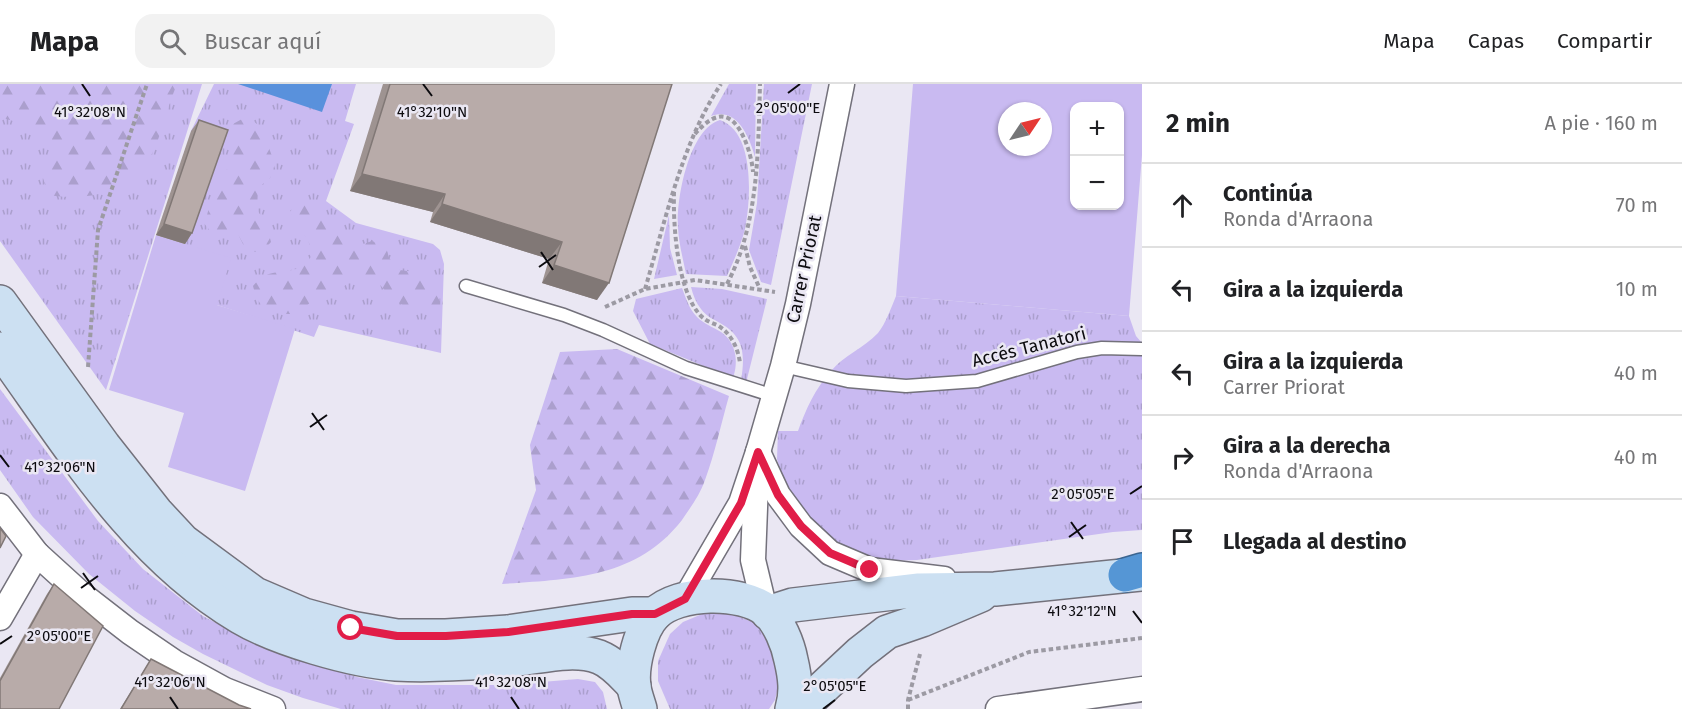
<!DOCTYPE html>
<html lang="es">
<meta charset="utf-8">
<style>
:root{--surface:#fff;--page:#f2f2f2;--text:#202124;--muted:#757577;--line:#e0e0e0}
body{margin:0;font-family:"Fira Sans",sans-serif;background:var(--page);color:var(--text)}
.controls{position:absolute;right:18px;top:18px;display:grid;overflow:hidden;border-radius:12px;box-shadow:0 2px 4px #0004}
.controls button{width:54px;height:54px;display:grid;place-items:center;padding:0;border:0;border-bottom:2px solid var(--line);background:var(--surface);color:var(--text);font:30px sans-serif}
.compass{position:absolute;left:998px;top:18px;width:54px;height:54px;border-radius:50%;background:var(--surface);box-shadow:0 2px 4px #0004;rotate:55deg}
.stop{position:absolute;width:18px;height:18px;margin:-14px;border:4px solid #e11d48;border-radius:50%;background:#fff}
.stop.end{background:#e11d48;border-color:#fff;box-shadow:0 2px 6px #0008}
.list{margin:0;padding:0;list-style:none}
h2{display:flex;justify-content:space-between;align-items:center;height:78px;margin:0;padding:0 24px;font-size:26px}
h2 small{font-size:20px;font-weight:400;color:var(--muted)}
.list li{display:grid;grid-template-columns:39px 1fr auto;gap:18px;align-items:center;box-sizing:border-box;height:84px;padding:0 24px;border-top:2px solid var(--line)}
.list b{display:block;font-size:22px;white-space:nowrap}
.list p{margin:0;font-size:20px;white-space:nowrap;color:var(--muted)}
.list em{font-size:20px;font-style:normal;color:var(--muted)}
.icon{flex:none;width:33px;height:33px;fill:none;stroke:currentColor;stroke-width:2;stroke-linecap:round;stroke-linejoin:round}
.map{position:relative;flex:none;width:1142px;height:625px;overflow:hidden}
header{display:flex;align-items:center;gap:36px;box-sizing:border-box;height:84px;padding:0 30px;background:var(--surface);border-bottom:2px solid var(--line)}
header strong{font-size:28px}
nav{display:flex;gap:33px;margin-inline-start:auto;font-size:21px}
.search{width:420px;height:54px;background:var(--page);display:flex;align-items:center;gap:15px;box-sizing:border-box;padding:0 21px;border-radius:18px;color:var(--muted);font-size:22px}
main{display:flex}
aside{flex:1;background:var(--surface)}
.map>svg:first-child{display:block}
.grass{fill:url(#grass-tufts)}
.forest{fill:url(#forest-firs)}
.garden{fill:#c9baf1;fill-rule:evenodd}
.water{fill:#5991dc}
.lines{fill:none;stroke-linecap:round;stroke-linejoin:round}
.lane-casing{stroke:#73717b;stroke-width:15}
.street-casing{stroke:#73717b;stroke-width:27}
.secondary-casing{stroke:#73717b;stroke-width:36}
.highway-casing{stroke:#3b6590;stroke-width:36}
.path{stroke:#9c9aa3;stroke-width:4;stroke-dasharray:4.5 3;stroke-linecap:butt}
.lane{stroke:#fff;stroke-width:12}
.street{stroke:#fff;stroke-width:24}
.secondary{stroke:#cce0f2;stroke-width:33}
.highway{stroke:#5596d5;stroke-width:33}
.wall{fill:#9e9391}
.shaded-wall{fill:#817876}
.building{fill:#b8aba9;stroke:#817876;stroke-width:1.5}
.route{stroke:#e11d48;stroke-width:8}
.ticks{fill:none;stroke:#0c0b0f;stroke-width:2}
.labels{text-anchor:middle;stroke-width:5;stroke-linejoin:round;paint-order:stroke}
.street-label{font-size:18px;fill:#0c0b0f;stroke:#eae7f3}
.ticks-label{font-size:15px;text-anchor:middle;fill:#0c0b0f;stroke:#eae7f3;stroke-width:5;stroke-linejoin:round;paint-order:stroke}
</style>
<header>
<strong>Mapa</strong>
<div class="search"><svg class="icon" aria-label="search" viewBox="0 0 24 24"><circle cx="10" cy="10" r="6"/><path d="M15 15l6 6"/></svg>Buscar aquí</div>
<nav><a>Mapa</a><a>Capas</a><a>Compartir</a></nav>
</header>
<main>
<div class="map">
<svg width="1142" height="625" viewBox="0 0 1142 625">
<defs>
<pattern id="grass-tufts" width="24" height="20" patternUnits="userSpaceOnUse" patternTransform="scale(1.5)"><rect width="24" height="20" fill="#c9baf1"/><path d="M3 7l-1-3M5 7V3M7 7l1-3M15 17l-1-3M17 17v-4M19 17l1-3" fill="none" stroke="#ab9fcd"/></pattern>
<pattern id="forest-firs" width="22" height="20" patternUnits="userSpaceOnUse" patternTransform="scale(1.5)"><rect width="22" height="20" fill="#c9baf1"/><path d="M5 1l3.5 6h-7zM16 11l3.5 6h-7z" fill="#ab9fcd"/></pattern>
</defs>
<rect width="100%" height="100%" fill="#eae7f3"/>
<g class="grass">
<polygon points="0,0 202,0 106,306 0,157"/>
<polygon points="214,0 356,0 345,37 354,40 326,117 356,139 433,160 440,166 444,180 441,269 319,241 314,253 217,221 185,160 220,57 191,47"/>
<path d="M729,0H756L755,73C749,52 737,23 711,32Z"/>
<polygon points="764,0 812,0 771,201 761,198 749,166 757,119"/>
<path d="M720,36C755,48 751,115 745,145C741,161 734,176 727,192L686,190C683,175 679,160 678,144C676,115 689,45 720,36Z"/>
<polygon points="669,131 670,164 677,191 654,195"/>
<path d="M691,203L722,205L767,215L746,299L741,297C745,271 745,253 720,239C713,235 706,232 701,225C696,219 693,211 691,203Z"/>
<path d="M682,204C686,214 689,225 697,233C704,240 713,243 721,248C736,258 739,278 733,294L650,260L633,227L636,215Z"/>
<path d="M896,212L1129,232L1136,252L1142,259V446L1113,448L917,476L882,477L846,466L821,452L783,397L777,375L778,347H798C806,325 815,305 831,287C844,271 864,264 878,249C886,239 891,224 896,212Z"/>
<polygon points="0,305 98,437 143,485 203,532 261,563 357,593 396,601 506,601 578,595 595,598 603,608 607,625 341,625 303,614 267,601 203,570 173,553 135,527 89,490 33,433 0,386"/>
<polygon points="707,528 727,528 755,539 769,553 780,595 775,616 769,625 670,625 658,597 658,577 670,550 683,538"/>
</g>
<g class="forest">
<path d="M0,0H180L175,5C167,24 163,45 155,63C137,107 92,118 48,111L41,87L48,76L52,53L26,41L0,33Z"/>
<polygon points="242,35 253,37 261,43 275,80 270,94 258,104 257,126 266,139 271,158 261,169 246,166 238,150 211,148 203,138 207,131 216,98 225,89 232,76 233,40"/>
<path d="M298,116C330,116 325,138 344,155C347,158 353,160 357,162L372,157L386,162L389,174L400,186L421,189L439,206L440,226C405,228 397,221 375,195L358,193L335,208L319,211L297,230C272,230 259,228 253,202C272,177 297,198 312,171L308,155L297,143L290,128Z"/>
<path d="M617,265L729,312C721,340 715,369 705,396C700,411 690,424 682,436C636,495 570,495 502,500L536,406L530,361L560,268Z"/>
</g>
<g class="garden">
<path d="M913,0H1142V71L1129,232L896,212ZM1074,22H1120V122H1074ZM1007,27H1043V63H1007Z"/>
<polygon points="156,151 231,174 217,221 295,245 245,407 168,383 184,329 109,306"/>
</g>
<polygon class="water" points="238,0 332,0 322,28"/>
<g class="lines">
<defs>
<g id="lane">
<polyline points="466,202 564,231 603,246 686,284 774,312"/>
<polyline points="783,282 848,297 906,302 977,297 1077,268 1102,264 1142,265"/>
</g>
<g id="street">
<polyline points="758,368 778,411 801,442 830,469 870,486 944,495"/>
<polyline points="756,398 753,476 765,526"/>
<polyline points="0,422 37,470 81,510 130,548 174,578 225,606 273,625"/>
<polyline points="685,515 741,419 758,368 783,282 798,220 842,0"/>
<polyline points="0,534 37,470"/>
<polyline points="998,625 1142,605"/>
</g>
<g id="secondary">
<polyline points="0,218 104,362 156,428 183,457 255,510 304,531 351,544 397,552 446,552 508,548 632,530 655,530"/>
<path d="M0,265C70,362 135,471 240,533C277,555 352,577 396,580C433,582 472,579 509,576C537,574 572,563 599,573C614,579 624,592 634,602"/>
<polyline points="768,529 793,521 919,506 995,505 1142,490"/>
<path d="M640,625C638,618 635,610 634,603C631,583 640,545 655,530C678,507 742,506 767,527C779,538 788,560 791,576C795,593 797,608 792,625"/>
<polyline points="800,625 860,569 887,548 922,536 981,511"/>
</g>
<polyline id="highway" points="1125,491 1142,486"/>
</defs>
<use href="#lane" class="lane-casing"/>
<use href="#street" class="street-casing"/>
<use href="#secondary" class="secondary-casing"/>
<use href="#highway" class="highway-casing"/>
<g class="path">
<path d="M695,50C701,43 709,35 718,33C740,28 752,72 753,88"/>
<path d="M674,108C673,141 677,207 701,232C706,237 712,239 717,241C731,249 738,264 740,279"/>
<polyline points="745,162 750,183 760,205"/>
<path d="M727,200C759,139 758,67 760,0"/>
<path d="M645,205C665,138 682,58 721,0"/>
<polyline points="605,223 645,205 695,196 775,208"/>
<polyline points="88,283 98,146 147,0"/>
<polyline points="908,616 1029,568 1142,554"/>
<polyline points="908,625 908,616 920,570"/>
</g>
<use href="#lane" class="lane"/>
<use href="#street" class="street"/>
<use href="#secondary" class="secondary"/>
<use href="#highway" class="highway"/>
</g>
<g class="wall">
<polygon points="383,0 672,0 597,216 542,199 549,175 430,138 433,128 350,107"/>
<polygon points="199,36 192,149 185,160 156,151 191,47"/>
<polygon points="54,500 0,625 0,594 47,510"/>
<polygon points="151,575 239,621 251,625 120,625"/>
</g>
<g class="shaded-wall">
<polygon points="362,90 445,110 433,128 350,107"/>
<polygon points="442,120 562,158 549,175 430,138"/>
<polygon points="164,140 192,149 185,160 156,151"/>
<polygon points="554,181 609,199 597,216 542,199"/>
</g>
<g class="building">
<polygon points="390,0 672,0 609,199 554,181 562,158 442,120 445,110 362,90"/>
<polygon points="199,36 228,46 192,149 164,140"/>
<polygon points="0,444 6,452 0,464"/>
<polygon points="54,500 103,542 59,625 0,625 0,597"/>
<polygon points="151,575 239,621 251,625 121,625"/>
</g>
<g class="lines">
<polyline class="route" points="351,544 397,552 446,552 508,548 632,530 655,530 685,515 741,419 758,368 778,411 801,442 830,469 870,486"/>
</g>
<path class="ticks" d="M82,0L90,12M423,0L432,12M788,9L800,0M541,168L553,186M539,183L556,171M312,329L324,346M310,343L327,331M0,371L9,383M1130,410L1142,402M1071,438L1083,455M1069,453L1086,441M83,489L95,506M81,504L98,492M1133,527L1142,539M0,560L12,552M170,613L178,625M511,613L519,625M823,625L835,616"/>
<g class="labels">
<g class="street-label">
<text transform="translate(804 185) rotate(-78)" y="6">Carrer Priorat</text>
<text transform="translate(1029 263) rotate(-14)" y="6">Accés Tanatori</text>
</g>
</g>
<g class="ticks-label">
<text x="788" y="29">2°05'00"E</text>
<text x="90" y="33">41°32'08"N</text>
<text x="432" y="33">41°32'10"N</text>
<text x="60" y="388">41°32'06"N</text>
<text x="1083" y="415">2°05'05"E</text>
<text x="1082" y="532">41°32'12"N</text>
<text x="59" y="557">2°05'00"E</text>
<text x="170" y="603">41°32'06"N</text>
<text x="511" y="603">41°32'08"N</text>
<text x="835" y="607">2°05'05"E</text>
</g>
</svg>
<div class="controls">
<button>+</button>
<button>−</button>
</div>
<svg class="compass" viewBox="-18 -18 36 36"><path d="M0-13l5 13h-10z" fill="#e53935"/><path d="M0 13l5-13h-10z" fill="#757577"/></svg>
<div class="stop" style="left:351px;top:544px"></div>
<div class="stop end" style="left:870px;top:486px"></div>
</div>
<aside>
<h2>2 min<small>A pie · 160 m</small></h2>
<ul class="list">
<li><svg class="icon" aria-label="ahead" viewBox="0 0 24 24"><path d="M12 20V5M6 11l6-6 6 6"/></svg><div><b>Continúa</b><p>Ronda d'Arraona</p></div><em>70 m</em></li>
<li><svg class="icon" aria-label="left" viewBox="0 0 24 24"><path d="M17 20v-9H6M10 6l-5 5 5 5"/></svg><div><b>Gira a la izquierda</b></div><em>10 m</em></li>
<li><svg class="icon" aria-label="left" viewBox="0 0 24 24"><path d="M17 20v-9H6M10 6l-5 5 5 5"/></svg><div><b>Gira a la izquierda</b><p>Carrer Priorat</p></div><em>40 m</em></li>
<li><svg class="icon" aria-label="right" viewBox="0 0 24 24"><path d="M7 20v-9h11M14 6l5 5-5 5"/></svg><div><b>Gira a la derecha</b><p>Ronda d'Arraona</p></div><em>40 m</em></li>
<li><svg class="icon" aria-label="arrive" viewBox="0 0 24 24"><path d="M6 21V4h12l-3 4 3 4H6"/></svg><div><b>Llegada al destino</b></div></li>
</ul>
</aside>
</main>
